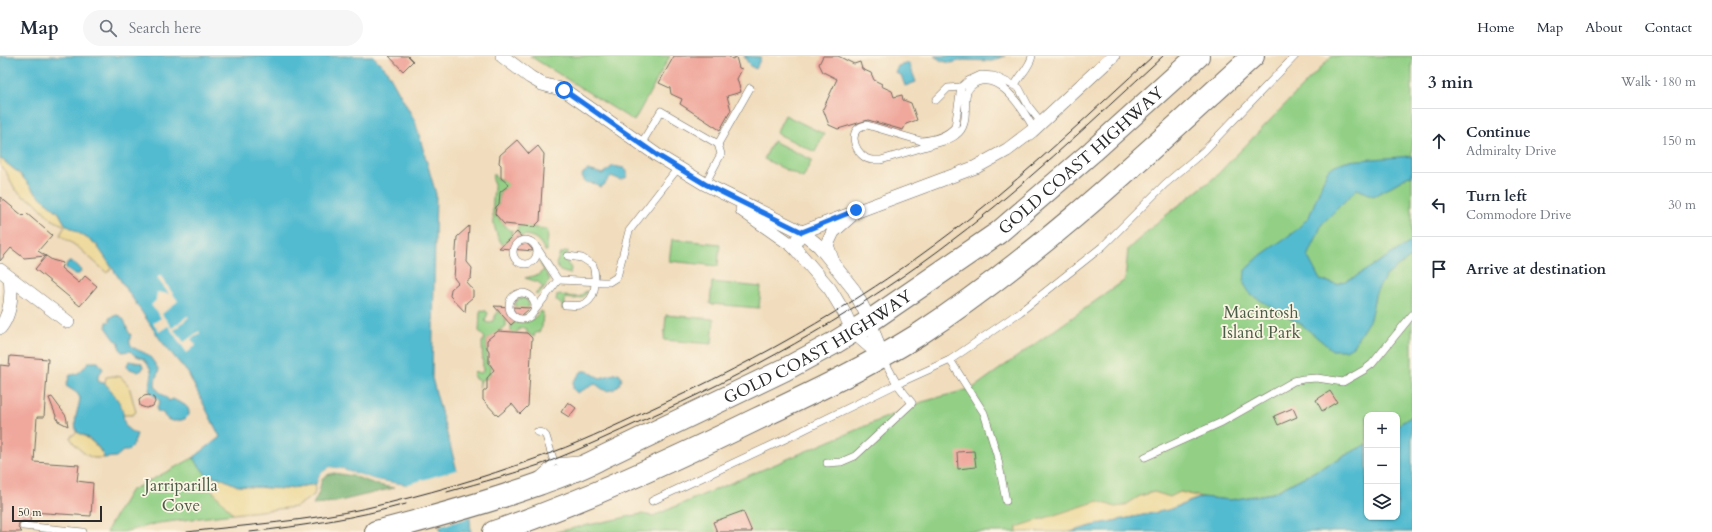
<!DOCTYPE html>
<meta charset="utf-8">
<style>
:root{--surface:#fff;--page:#f6f6f7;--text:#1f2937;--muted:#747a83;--line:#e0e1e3}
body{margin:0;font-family:Cardo,serif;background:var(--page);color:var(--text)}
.controls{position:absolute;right:12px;bottom:12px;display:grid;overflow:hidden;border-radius:8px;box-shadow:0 1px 3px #0004}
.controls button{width:36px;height:36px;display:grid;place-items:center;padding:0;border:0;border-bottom:1px solid var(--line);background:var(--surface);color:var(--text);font:20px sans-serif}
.scale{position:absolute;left:12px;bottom:10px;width:90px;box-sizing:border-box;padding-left:4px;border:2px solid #2b2b2b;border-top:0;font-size:11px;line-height:14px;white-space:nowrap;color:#2b2b2b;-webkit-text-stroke:3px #fcf5e5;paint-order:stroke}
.stop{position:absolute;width:12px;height:12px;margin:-9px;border:3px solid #1a73e8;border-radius:50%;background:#fff}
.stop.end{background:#1a73e8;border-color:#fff;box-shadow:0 1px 4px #0008}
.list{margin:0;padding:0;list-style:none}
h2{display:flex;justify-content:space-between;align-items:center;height:52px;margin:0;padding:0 16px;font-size:17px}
h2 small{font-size:13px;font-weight:400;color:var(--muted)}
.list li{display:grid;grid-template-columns:26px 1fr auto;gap:12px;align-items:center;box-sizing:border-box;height:64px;padding:0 16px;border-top:1px solid var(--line)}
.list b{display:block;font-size:15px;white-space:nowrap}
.list p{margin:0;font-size:13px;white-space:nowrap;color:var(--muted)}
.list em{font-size:13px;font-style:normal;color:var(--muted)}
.icon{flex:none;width:22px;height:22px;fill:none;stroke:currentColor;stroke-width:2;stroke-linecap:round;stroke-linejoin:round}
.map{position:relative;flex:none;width:1412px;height:476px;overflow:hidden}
header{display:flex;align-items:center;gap:24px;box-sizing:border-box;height:56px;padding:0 20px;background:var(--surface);border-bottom:1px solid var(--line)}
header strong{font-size:19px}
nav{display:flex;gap:22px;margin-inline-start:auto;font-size:14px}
.search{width:280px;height:36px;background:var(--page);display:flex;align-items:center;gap:10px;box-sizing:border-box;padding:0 14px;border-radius:22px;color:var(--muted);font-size:15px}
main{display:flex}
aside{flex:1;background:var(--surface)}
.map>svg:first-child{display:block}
.green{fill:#93d086;stroke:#5f7e58}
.forest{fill:#76b273;stroke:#506e4f}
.sand{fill:#eeda9e;stroke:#8c8264}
.water{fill:#53bbd0;stroke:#3f737e}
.pier{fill:#f1ddbd}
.building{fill:#f0a79c}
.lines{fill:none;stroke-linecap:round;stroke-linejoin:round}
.lane-casing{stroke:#70695e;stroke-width:8}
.street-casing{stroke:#70695e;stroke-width:14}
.highway-casing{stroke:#70695e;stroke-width:24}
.lane{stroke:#fff;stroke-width:7}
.street{stroke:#fff;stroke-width:13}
.highway{stroke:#fff;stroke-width:22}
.tram{stroke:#2b2b2b;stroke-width:1}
.route{stroke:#1a73e8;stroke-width:5}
.labels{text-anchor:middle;stroke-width:3.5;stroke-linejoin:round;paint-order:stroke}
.street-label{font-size:17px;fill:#2b2b2b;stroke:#fcf5e5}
.park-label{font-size:17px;fill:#4a5d46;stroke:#fcf5e5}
</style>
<header>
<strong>Map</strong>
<div class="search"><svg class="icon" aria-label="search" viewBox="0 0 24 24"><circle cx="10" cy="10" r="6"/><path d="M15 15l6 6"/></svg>Search here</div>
<nav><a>Home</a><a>Map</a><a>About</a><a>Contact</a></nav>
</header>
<main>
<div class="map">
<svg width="1412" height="476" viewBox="0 0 1412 476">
<rect width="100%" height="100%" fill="#fcf5e5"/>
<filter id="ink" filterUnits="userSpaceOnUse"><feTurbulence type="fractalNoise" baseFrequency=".025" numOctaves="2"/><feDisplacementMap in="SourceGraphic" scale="8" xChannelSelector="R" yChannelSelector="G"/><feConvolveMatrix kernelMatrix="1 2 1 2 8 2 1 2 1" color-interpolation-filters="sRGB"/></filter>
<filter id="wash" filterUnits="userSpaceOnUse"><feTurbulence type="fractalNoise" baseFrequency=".012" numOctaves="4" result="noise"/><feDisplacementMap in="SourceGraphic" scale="16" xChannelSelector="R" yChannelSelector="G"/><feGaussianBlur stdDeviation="0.9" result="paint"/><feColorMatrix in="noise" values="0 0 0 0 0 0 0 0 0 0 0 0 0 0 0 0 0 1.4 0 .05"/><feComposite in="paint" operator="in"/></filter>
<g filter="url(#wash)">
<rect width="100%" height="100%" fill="#f1ddbd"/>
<g class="green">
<polygon points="530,0 670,0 634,65"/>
<polygon points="1332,0 1412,0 1412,360 1397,370 1397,359 1367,359 1367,388 1273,437 1230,444 1202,441 1181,436 1170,441 1154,436 1140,440 1124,450 1017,471 1017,476 555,476 641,458 653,460 922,346 973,332 1125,224 1128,193 1160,164 1215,121"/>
<polygon points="785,59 824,78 815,96 776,77"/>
<polygon points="773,85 812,104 803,122 764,103"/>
<path d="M493,117L497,123H502L510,127V132L503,133L500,136L499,148L496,151L495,158L510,175L512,174L511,181L503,189C491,175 492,150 494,132C495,126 491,123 493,117Z"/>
<path d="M524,164L531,171L546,173L548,176L547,195H545C540,185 536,180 524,179L522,181L517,176L518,170Z"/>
<polygon points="672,183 720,188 718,210 669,205"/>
<polygon points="568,195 567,207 571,212 570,218 560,215 556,208 560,198"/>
<polygon points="539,206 541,208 550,224 538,239 535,238 543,231 538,226 525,222 538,219 544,214"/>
<polygon points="712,226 761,231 759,252 710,248"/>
<path d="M586,235H587C583,245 575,243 565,242V254L562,253V249L556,244L557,239L560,238L564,240L579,241Z"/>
<circle cx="522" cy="249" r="7"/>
<path d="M481,254L486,255L488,257L485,265C493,272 495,259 498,254L506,264V270L487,284V308L490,310V319L487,322L481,324L479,332V324L475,323L473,318L475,316L481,317L483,315L482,286L485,282L479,275L480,256Z"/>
<path d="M541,255L543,256L542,271L539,276L535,277L534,281L527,277V273L524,272L519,273L514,280L511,275V269L514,266C528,268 533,264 541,255Z"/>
<polygon points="666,259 714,263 712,288 664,284"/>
<polygon points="193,402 208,421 204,425 233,458 159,467 123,476 106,476 130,435"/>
</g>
<path class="forest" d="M334,417L353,420L378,429L394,432L336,446L313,448C315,444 318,440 319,436C322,424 320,420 334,417Z"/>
<g class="sand">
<polygon points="0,102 20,118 36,137 59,157 65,168 96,188 112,211 107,217 79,192 60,179 65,170 51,163 34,145 24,141 15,133 6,116 0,110"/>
<polygon points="114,320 121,321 129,330 136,356 132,359 122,359 121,351 105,328 106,321"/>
<path d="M77,376C87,380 101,392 104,402C101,402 97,402 94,402C85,400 74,389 70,381Z"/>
<polygon points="208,421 218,421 238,430 285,433 316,428 314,439 296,451 233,458 204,425"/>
<polygon points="1154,436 1170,441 1180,436 1202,441 1168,454 1103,467 1070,476 1017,476 1017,471 1098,445 1115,451 1124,450 1140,440"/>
</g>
<g class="water">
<polygon points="0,0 373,0 386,13 415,65 436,138 432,322 470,463 471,476 441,476 430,432 376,424 343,413 330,411 320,418 316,428 285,433 238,430 218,421 208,421 193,402 220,381 188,317 162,286 96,188 65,168 59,157 36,137 20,118 0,102"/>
<polygon points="744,0 761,1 756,13 750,10"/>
<polygon points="934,0 1005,0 992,5 963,4 951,7 942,5"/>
<polygon points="909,7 916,26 905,30 901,19 895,17 898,10"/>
<polygon points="1412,100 1412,121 1409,120 1374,140 1357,133 1322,168 1308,201 1320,224 1337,228 1355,221 1412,185 1412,200 1386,220 1376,236 1370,263 1353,290 1346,294 1332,294 1301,268 1251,239 1244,228 1245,214 1261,199 1294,176 1309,161 1327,115 1335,109 1346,105"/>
<polygon points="613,110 624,112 627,115 627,121 621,124 611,120 604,129 600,131 596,128 585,126 582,120 583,117 588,114 603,118"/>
<path d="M69,206C74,206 80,210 81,215L79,218H73L66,212V209Z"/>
<path d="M117,259C128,262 124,272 131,279C125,294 142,293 149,300C153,304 156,310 159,314C158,318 155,323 155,327C154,335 166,339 169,345L173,343C181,348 190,348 189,359L185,363C176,366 167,367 163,357L157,355V351L160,345L149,335L152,318L150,312L144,303L134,299L130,295L122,296L119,291V286L115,284L106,271L107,266L111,265L109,262Z"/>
<polygon points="129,305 141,307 143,311 142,314 138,316 128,312 127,309"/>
<path d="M88,306H98L103,313L98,320V325C100,326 102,327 104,327C108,329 119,345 121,350C126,363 120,372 137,378L133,390L128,395H123L116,401L104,402C101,391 88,380 77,376C72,365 79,353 80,342L77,337L66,330L70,319C79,319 83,313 88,306Z"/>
<path d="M582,315H587L600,322L618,317L620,318L622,322C621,330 612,337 604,334C600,332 598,329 595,328L577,337L573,333V326Z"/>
<polygon points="1412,360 1412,476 1070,476 1103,467 1168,454 1202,441 1230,444 1273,437 1367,388 1367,461 1397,461 1397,370"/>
</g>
<g class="pier">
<polygon points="160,219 178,245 162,258 172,272 187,260 189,261 174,274 184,286 199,275 200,277 191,283 196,289 187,297 168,270 159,276 153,267 161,262 151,249 156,244 157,236 169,238 157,222"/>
<polygon points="330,411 343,413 376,424 405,429 459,413 471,461 438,471 429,434 375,426 343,415 331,413 321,419 318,429 316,430 320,418"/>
</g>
<g id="blocks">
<g class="building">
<polygon points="389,0 408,0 413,5 403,15"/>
<polygon points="674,0 728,0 732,3 736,1 739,12 742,13 737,23 741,36 727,40 731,54 720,74 680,48 682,43 671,38 670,32 659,27"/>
<polygon points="823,0 838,0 854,8 860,6 862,13 871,17 874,24 882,28 881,30 892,35 894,41 902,39 903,44 911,47 917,64 906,68 903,74 868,64 838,73 829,69 823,53 837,23 823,16 819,8"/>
<polygon points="517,84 529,98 538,90 544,98 540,165 534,171 504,168 495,158 496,151 499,148 500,136 509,129 501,122 501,109 499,107 500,99"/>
<polygon points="0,141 23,160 26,157 52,179 38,195 46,200 24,202 11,192 0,205"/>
<polygon points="469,170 467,206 472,212 471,222 466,226 473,234 473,241 466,247 465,256 450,240 451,233 458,227 454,222 457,181"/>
<polygon points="517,176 532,193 533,195 499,192"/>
<polygon points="46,200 52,204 63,207 61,212 79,227 85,220 97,230 80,250 35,213"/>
<polygon points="494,250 530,252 511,269"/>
<polygon points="498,275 527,277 532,282 528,350 520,358 512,348 498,360 483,344 483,336 487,333 487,322 494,314 489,307 489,295 487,292 487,284"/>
<polygon points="10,300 48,303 44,361 37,361 34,406 79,409 77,425 93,427 91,460 31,456 30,466 23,465 19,467 18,472 22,476 0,476 0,309 9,310"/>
<polygon points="1330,335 1337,346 1322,355 1316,344"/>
<polygon points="149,339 154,342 155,346 153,350 146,352 140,350 139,344 144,340"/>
<polygon points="52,341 66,360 68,370 58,365 49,342"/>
<polygon points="568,346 576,352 569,361 561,356"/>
<polygon points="1293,352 1297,361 1278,369 1274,360"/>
<polygon points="974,395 976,411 958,413 957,396"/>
<polygon points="743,455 752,476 717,476 713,466"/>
</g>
</g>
</g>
<g filter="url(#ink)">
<use href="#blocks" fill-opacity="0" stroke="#70695e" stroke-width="1"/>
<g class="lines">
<defs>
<g id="lane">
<path d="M1015,29C1020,19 1030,11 1032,0"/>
<polyline points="936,44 948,32 961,31"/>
<path d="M1034,73C1024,55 1004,21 981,25C975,26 969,31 967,36C963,50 970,69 956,79C949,85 939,86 931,89C914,94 898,99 881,104C876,104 870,105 866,102C853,95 847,71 867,69L921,85C933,84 947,80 955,71L961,31L968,25L981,19L994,20L1019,32L1029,51L1041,66"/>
<polyline points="641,88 661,55 718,88 721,98 705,128"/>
<polyline points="718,88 750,32"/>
<circle cx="525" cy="196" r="12"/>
<polyline points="537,192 558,224"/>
<polyline points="558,224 603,226 609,226 617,221 629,175 678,112"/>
<circle cx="522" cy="250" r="13"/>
<path d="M565,249C570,249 576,250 581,249C598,245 596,221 593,209L582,202L568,200"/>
<polyline points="535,254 558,224"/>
<polyline points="950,304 984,357 997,399 1006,445"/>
<polyline points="537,376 543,377 546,380 554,406"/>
<polyline points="1145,401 1222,366 1294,325 1303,323 1317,322 1343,326 1364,314 1372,308 1412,259"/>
<polyline points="827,407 841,406 855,400 912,347 897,328 883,302"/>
<polyline points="540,419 554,406 578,404"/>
<polyline points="652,445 785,383 897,328 950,304 1020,256 1103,190 1165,128 1204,95 1295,0"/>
<polyline points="23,470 83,476"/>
</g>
<g id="street">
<polyline points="502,0 530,21 542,28 564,34 657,99 705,128 802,176 819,190 854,234 870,265 882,301"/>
<polyline points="742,154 793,190 830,233 845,258 853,276 882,301"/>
<polyline points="793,190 802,176 976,111 1007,94 1032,75 1113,0"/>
<polyline points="832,203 827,189 833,176 851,160"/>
<polyline points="0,214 68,266"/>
<path d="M0,272C11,258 12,238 10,222"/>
</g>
<g id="highway">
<path id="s1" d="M376,476C431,462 486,447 539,428C560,420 581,413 601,402L784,314L834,287L870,265L998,177L1093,95L1198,0"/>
<path d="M494,476C585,445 671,405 757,363C812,337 867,311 918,279C1040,199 1146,98 1253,0"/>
</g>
</defs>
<use href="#lane" class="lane-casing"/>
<use href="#street" class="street-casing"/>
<use href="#highway" class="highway-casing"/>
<use href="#lane" class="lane"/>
<use href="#street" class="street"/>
<use href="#highway" class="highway"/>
<g class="tram">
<path d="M447,436C482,426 518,417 553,404C583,392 613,378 643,364C746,318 846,263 938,195C1018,136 1090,67 1163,0"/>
<path d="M187,476C247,469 308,465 367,452C424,439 483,422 537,402C575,389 612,371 649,354C763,302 872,240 971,161C1034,111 1093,55 1153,0"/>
<path d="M250,476C303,470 355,462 406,448"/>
</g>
</g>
</g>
<g class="lines" filter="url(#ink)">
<polyline class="route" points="564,34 657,99 705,128 802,176 856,154"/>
</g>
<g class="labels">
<g class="street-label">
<text dy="6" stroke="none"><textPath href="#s1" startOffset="805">GOLD COAST HIGHWAY</textPath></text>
<text dy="6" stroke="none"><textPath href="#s1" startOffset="481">GOLD COAST HIGHWAY</textPath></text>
</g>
<g class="park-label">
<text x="1261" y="262">Macintosh<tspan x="1261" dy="20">Island Park</tspan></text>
<text x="181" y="435">Jarriparilla<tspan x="181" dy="20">Cove</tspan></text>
</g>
</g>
</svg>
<div class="controls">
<button>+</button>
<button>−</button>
<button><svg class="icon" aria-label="layers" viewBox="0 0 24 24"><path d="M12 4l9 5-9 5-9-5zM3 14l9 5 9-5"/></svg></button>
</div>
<div class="scale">50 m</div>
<div class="stop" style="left:564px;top:34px"></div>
<div class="stop end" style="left:856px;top:154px"></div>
</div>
<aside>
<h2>3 min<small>Walk · 180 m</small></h2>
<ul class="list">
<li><svg class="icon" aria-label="ahead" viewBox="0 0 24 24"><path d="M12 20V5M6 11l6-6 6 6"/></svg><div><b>Continue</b><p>Admiralty Drive</p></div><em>150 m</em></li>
<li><svg class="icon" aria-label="left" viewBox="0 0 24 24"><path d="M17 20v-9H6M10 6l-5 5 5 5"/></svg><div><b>Turn left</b><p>Commodore Drive</p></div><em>30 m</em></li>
<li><svg class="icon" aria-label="arrive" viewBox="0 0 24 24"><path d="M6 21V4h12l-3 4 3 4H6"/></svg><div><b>Arrive at destination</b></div></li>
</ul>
</aside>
</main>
